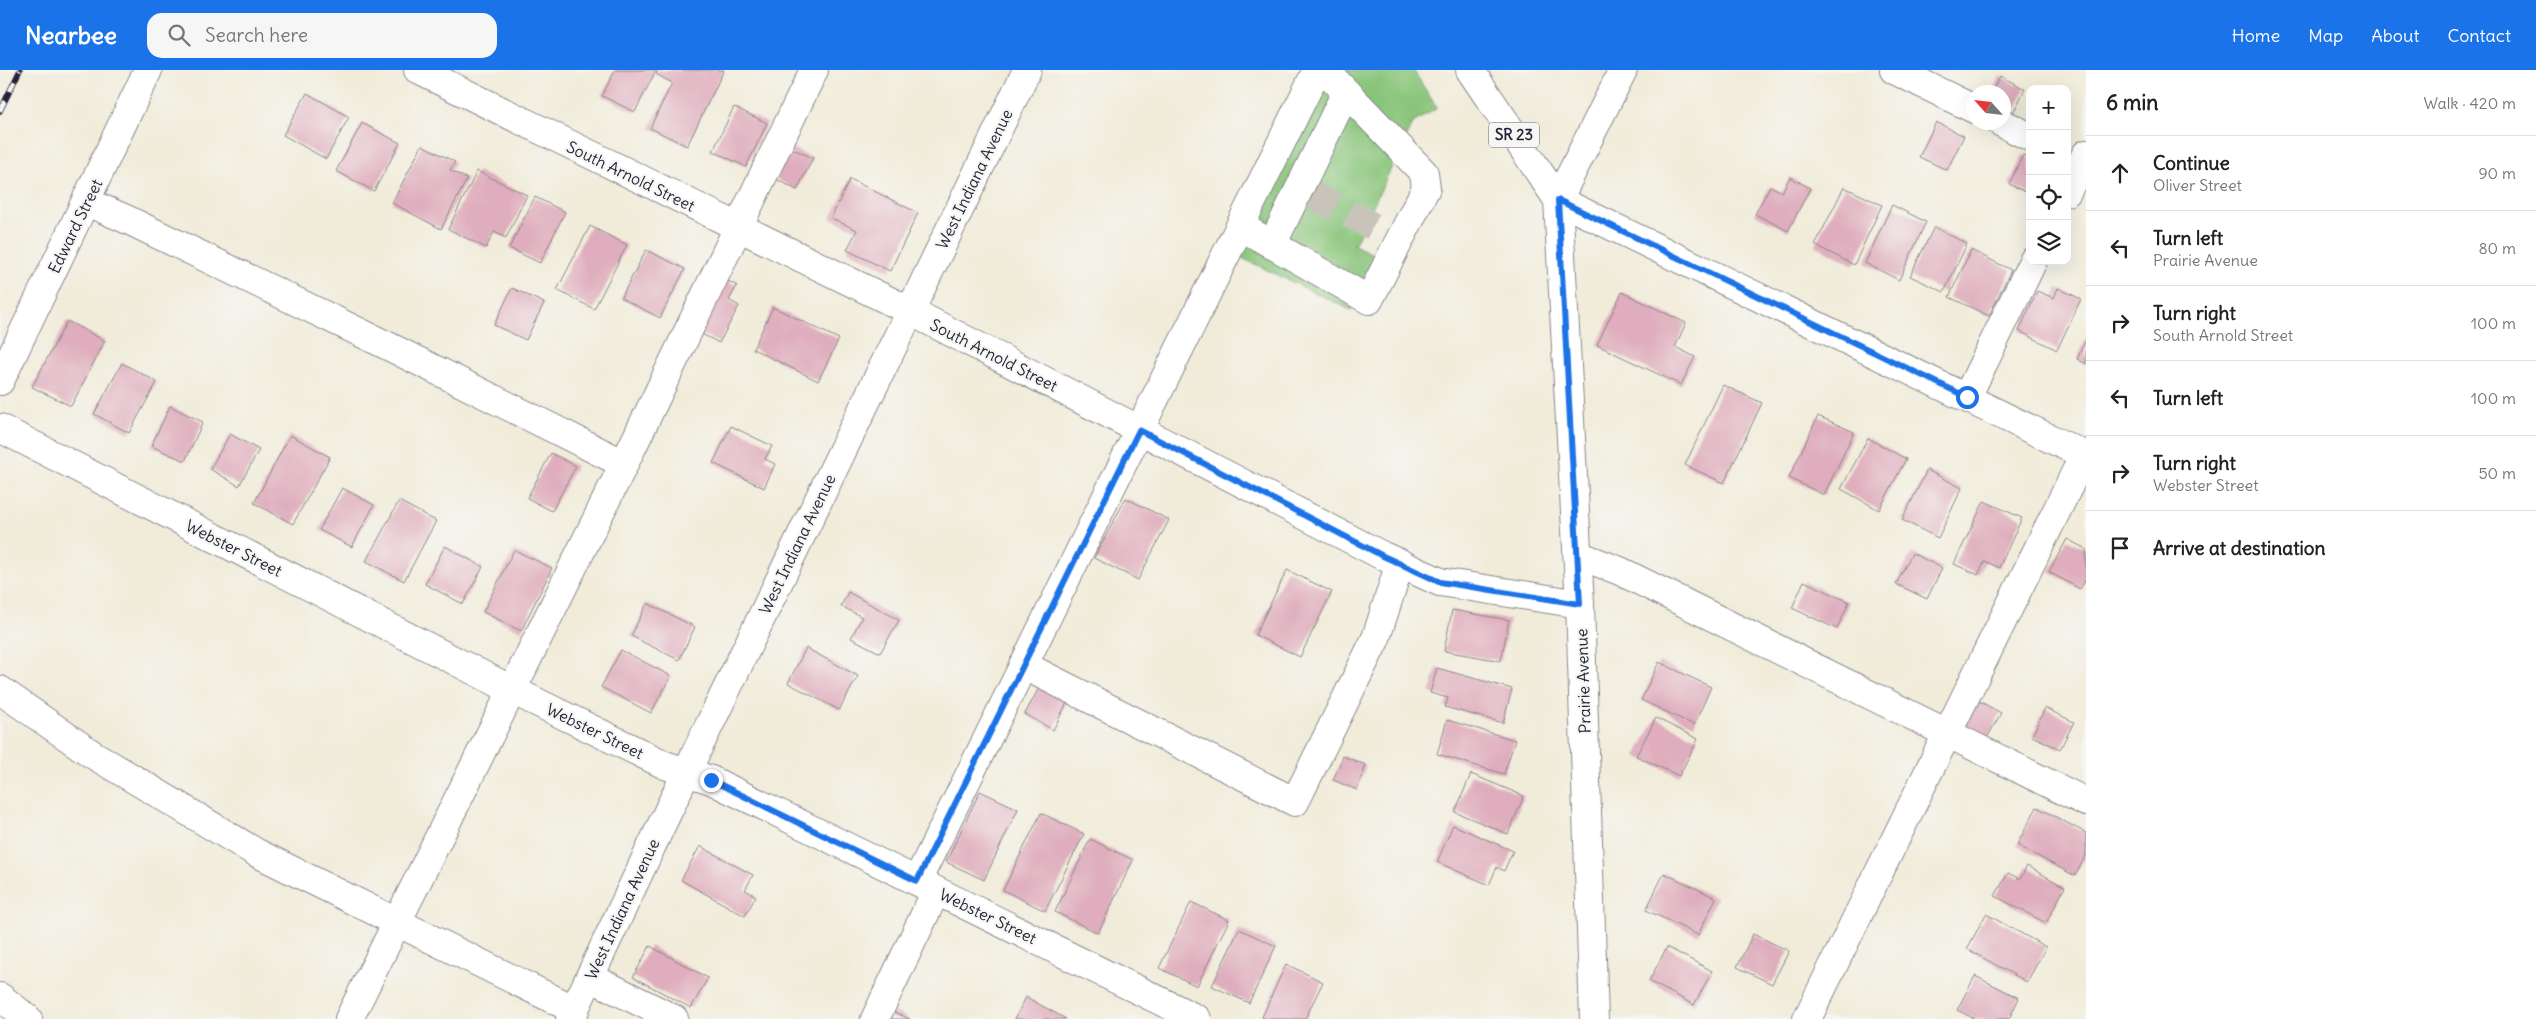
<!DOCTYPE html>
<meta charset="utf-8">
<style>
:root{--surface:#fff;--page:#f6f6f6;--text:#222;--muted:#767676;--line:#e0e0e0;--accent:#1a73e8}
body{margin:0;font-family:Delius,sans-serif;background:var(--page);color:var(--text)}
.controls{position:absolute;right:15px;top:15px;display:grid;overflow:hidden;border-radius:10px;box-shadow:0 5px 20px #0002}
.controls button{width:45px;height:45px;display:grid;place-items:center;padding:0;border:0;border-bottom:1px solid var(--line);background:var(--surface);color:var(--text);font:25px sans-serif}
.compass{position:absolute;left:1966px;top:15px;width:45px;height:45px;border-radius:50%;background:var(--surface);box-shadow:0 5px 20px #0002;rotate:297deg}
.stop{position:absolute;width:15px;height:15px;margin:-11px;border:4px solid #1a73e8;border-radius:50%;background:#fff}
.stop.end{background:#1a73e8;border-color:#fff;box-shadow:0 1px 5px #0008}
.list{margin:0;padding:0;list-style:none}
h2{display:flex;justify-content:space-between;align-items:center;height:65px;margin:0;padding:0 20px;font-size:21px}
h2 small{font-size:16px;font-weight:400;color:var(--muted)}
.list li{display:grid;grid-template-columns:32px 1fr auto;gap:15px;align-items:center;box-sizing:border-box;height:75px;padding:0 20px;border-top:1px solid var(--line)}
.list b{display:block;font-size:19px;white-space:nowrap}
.list p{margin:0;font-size:16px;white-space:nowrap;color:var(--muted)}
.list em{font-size:16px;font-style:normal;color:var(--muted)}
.icon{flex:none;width:28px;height:28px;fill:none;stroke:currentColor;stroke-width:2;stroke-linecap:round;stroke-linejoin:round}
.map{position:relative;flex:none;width:2086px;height:949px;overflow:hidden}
header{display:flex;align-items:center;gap:30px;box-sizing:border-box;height:70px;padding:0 25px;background:var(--accent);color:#fff}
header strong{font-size:24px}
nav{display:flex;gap:28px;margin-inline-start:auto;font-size:18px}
.search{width:350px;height:45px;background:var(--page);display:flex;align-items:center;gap:12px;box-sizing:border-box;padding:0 18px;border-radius:15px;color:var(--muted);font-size:19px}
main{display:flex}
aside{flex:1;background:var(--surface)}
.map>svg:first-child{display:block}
.green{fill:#89c57a;stroke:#56745a}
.building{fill:#dfadbd}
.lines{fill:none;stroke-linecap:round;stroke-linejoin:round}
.minor-tunnel{stroke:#c8c4ba;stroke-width:28;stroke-dasharray:28 14;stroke-linecap:butt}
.minor-casing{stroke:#8a878a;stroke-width:30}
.major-casing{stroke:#8a878a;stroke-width:30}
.minor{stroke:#fff;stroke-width:28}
.major{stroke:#fff;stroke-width:28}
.rail-casing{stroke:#22223b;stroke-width:5.5}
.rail{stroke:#f6f6f2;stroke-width:4;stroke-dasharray:11;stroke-linecap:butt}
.route{stroke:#1a73e8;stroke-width:6}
.labels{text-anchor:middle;stroke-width:4.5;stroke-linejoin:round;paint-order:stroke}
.shield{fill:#f6f6f2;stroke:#626272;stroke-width:1}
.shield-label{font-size:15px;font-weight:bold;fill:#22223b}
.street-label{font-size:16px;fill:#22223b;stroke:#f6f6f2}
</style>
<header>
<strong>Nearbee</strong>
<div class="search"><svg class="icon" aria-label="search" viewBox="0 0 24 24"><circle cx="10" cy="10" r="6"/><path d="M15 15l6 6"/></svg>Search here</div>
<nav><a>Home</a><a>Map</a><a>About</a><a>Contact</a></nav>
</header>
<main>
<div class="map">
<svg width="2086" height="949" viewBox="0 0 2086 949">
<rect width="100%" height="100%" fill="#f6f6f2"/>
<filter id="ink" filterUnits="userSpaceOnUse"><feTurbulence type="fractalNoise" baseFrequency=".02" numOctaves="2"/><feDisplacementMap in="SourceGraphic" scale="10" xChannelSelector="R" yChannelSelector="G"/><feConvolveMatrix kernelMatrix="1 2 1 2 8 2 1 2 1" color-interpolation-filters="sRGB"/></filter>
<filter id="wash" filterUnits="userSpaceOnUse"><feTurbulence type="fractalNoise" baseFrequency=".0096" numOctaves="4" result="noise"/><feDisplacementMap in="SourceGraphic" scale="20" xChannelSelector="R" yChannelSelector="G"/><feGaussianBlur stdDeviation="1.12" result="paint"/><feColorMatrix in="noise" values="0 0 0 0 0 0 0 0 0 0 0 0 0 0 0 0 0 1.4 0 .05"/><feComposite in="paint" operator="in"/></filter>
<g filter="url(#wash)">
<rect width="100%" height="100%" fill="#f1ecda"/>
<polygon class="green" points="1329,0 1413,0 1437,38 1413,53 1354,175 1377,186 1351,240 1238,186"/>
<g id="blocks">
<g class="building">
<polygon points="615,0 656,0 635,42 602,26"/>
<polygon points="658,0 724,0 687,76 650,58 672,13 656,4"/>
<polygon points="2000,6 2025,19 2011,47 2004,44 2004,22 1991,22"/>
<polygon points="307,23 349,47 326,89 283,65"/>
<polygon points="734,37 767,53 746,97 713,81"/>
<polygon points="1936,52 1964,66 1947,100 1919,87"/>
<polygon points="362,53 400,73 374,121 336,101"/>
<polygon points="422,75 455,92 450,100 467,109 441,159 392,133"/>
<polygon points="789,77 813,88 797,120 774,108"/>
<polygon points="2023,85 2030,88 2030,124 2009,114"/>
<polygon points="477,101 527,125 506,168 494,162 486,178 448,159"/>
<polygon points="1790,107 1810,118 1788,161 1755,144 1770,116 1782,122"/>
<polygon points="850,109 918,143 890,201 847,180 857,160 831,148"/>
<polygon points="1844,117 1882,135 1854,195 1815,175"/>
<polygon points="535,127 565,142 540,193 509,178"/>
<polygon points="1892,135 1926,152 1899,210 1865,193"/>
<polygon points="590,156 627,175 594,239 557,220"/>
<polygon points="1934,157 1967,174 1944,222 1910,206"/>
<polygon points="646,180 685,199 660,248 621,228"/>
<polygon points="1971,180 2011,200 1989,246 1949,227"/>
<polygon points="726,210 737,216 729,230 739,236 719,273 698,262"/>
<polygon points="512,218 544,233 526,270 494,255"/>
<polygon points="2058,218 2081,229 2057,280 2019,261 2037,221 2054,228"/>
<polygon points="1622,222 1686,253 1675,277 1695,287 1681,315 1597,275"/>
<polygon points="773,237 839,269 818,311 753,279"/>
<polygon points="67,251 105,271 71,336 32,317"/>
<polygon points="2086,269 2086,294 2077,289"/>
<polygon points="122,293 157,312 129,363 94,344"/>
<polygon points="1723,315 1762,333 1724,413 1685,395"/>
<polygon points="170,336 203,352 185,391 151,376"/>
<polygon points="1818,346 1854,362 1824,425 1789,408"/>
<polygon points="731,356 772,376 765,389 775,394 764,418 713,393"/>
<polygon points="230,364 259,380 239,416 210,399"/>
<polygon points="290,365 330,387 293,454 254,433"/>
<polygon points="1868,368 1906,389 1879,440 1841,419"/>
<polygon points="551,383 576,396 552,441 527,428"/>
<polygon points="1927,400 1962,418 1938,468 1902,450"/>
<polygon points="342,418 374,435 352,477 319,460"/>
<polygon points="1126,428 1169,450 1138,510 1094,488"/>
<polygon points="399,431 436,451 404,511 366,491"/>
<polygon points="1984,431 2022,448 1999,498 1985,491 1978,505 1954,494"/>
<polygon points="2067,469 2086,479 2086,509 2080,519 2049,502"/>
<polygon points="445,476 483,497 463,534 425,514"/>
<polygon points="514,480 552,498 521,561 483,542"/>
<polygon points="1912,483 1942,498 1927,529 1896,514"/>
<polygon points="1287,500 1332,522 1300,587 1255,565"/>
<polygon points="1804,511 1849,532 1837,559 1792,538"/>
<polygon points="848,522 899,550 880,583 851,568 862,547 841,536"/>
<polygon points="647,533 695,557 679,590 631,566"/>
<polygon points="1452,540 1509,550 1501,591 1444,581"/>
<polygon points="806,578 858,606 839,640 788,613"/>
<polygon points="621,580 671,606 651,643 601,617"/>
<polygon points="1659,592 1711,617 1694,655 1641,630"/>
<polygon points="1437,598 1512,619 1503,653 1445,637 1448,628 1430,623"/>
<polygon points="1040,616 1068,631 1053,660 1025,644"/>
<polygon points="1977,630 2001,643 1987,668 1963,655"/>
<polygon points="2045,638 2074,652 2060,679 2032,666"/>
<polygon points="1656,648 1698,669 1679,706 1636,686"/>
<polygon points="1447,650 1515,670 1504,704 1437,684"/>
<polygon points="1343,686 1366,695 1357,720 1333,710"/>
<polygon points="1471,704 1524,726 1508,764 1455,742"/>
<polygon points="980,721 1018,739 984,810 946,792"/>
<polygon points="2037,737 2086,763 2086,785 2075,806 2017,775"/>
<polygon points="1041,743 1084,764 1045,841 1003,820"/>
<polygon points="1453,755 1513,781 1504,801 1497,797 1489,815 1437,792"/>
<polygon points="1090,769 1133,790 1098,863 1055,842"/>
<polygon points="700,776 753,805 745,820 756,826 745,846 681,810"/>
<polygon points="2027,796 2065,817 2046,853 1995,826 2008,803 2020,809"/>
<polygon points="1664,803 1716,828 1698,865 1646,840"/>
<polygon points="1191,832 1229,850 1197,916 1159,898"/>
<polygon points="1986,844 2046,877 2027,912 1967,879"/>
<polygon points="1239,859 1276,876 1249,933 1212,916"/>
<polygon points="1753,864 1789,881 1772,914 1737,897"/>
<polygon points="650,876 708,908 691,938 633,907"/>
<polygon points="1667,877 1712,901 1694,935 1649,911"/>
<polygon points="1286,894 1323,912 1305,949 1266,949 1262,947"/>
<polygon points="1975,906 2019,928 2009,949 1975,949 1957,940"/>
<polygon points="1026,927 1066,949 1015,949"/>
<polygon points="894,942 910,949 891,949"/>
</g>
</g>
</g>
<g filter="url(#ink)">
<use href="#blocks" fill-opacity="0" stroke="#8a878a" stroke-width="1"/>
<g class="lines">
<polyline class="minor-tunnel" points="1311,124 1382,161"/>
<defs>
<g id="minor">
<polyline points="418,0 910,241 1383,486 1440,512 1580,534"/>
<polyline points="1623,0 1558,130 2086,386"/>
<polyline points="1894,0 1974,39"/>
<polyline points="2000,52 2030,67"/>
<polyline points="2067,122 2086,84"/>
<polyline points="87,132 128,150 388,276 624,394"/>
<polyline points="1240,156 1369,230 1426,118 1424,103 1325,0"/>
<polyline points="1272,175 1346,22"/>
<polyline points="0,311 148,0"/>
<polyline points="1967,327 2033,191"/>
<polyline points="0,358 512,620 665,695 711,710 1197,949"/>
<polyline points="1578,485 1620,501 2086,732"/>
<polyline points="1023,595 1295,732 1376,568 1400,493"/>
<polyline points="0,620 92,684 257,783 575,940"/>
<polyline points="917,811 1317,0"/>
<polyline points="590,907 674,949"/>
<polyline points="0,927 28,949"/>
<polyline points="349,949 624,394 814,0"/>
<polyline points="570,949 687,701 1027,0"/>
<polyline points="875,949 936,821"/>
<polyline points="1807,949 2084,385"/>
</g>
<polyline id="major" points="1470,0 1558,130 1580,534 1594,949"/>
</defs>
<use href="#minor" class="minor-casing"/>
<use href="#major" class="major-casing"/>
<use href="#minor" class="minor"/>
<use href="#major" class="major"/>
<defs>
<polyline id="rail" points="0,41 20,0"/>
</defs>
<use href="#rail" class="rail-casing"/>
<use href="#rail" class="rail"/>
</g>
</g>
<g class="lines" filter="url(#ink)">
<polyline class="route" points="711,710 917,811 1139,360 1383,486 1440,512 1580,534 1558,130 1967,327"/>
</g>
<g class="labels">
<rect class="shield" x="1489" y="52.5" width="50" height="25" rx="4"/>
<g class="shield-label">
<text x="1514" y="70">SR 23</text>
</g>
<g class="street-label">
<text transform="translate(631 106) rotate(26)" y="6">South Arnold Street</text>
<text transform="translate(974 109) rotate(-64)" y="6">West Indiana Avenue</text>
<text transform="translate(75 156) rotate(-64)" y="6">Edward Street</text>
<text transform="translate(994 285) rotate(27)" y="6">South Arnold Street</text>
<text transform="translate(797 474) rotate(-64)" y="6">West Indiana Avenue</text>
<text transform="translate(234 478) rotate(27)" y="6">Webster Street</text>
<text transform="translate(1583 611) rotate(-92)" y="6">Prairie Avenue</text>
<text transform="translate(595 661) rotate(26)" y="6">Webster Street</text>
<text transform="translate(622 839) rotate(-65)" y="6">West Indiana Avenue</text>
<text transform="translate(988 846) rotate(26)" y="6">Webster Street</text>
</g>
</g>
</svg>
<div class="controls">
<button>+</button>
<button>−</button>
<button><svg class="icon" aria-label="locate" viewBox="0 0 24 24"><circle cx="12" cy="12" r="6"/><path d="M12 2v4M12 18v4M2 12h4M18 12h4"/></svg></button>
<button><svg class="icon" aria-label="layers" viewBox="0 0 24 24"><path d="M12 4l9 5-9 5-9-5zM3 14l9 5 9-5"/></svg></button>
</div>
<svg class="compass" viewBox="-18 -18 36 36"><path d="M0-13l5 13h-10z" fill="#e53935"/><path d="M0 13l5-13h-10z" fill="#767676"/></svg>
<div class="stop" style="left:1967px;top:327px"></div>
<div class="stop end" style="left:711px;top:710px"></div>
</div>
<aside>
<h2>6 min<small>Walk · 420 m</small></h2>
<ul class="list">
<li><svg class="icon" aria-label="ahead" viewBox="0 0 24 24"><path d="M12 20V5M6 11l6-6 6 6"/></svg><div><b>Continue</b><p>Oliver Street</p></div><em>90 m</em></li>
<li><svg class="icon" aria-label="left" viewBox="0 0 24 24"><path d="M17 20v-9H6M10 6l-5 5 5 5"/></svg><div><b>Turn left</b><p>Prairie Avenue</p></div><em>80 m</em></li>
<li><svg class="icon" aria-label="right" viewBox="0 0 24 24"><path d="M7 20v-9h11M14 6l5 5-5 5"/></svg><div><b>Turn right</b><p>South Arnold Street</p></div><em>100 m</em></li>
<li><svg class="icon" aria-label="left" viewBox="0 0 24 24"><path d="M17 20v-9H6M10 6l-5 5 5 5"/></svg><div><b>Turn left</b></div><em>100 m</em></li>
<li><svg class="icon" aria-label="right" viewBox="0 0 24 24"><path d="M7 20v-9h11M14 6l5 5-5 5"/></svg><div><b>Turn right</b><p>Webster Street</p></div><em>50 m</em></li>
<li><svg class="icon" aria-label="arrive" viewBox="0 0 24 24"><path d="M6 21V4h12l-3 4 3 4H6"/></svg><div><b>Arrive at destination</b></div></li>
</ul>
</aside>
</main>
